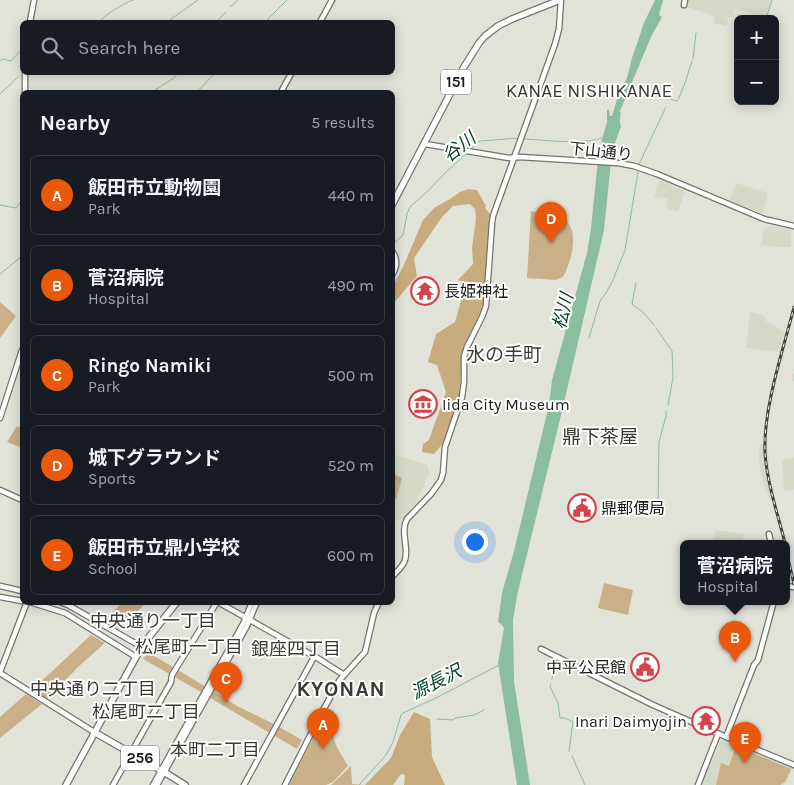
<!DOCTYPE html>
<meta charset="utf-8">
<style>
:root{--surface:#171b24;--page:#20242c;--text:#f1f3f6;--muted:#9ea1a6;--line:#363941;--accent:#ea580c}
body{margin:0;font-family:Karla,"Noto Sans JP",sans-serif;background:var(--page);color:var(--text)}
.controls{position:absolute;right:15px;top:15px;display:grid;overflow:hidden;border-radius:8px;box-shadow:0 2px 12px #0003}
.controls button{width:45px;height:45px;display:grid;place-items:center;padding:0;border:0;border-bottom:1px solid var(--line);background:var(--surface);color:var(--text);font:25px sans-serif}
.you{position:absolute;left:474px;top:541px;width:18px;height:18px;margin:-12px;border:4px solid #fff;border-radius:50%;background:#1a73e8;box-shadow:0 0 0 8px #1a73e833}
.badge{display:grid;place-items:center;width:32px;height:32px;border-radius:50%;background:var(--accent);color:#fff;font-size:16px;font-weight:700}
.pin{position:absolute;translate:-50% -41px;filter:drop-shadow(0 1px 2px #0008)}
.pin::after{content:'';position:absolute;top:26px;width:18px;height:15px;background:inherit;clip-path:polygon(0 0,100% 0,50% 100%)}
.popup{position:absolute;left:680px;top:540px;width:110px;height:65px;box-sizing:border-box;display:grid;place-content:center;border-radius:8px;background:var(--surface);filter:drop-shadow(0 1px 4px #0005);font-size:16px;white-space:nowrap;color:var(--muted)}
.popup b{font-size:19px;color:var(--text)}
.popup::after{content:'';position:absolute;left:50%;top:100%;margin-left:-10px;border:10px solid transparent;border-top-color:var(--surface)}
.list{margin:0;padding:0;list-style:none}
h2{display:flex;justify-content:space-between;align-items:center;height:65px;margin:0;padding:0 20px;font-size:21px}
h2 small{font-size:16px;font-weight:400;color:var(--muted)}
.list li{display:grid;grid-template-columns:32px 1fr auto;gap:15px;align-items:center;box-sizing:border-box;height:80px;margin:0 10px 10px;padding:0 10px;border:1px solid var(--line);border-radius:8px}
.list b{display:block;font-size:19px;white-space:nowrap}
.list p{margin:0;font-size:16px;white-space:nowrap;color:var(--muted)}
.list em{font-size:16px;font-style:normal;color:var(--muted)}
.icon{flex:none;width:28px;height:28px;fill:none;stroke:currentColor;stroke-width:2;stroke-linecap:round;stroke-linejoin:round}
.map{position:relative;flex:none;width:794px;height:785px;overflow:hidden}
.search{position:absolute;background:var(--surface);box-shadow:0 2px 12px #0003;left:20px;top:20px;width:375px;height:55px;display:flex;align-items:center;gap:12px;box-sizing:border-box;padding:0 18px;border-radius:8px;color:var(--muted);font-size:19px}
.panel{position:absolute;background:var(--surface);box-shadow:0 2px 12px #0003;left:20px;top:90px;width:375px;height:515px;border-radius:8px}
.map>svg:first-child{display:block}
.built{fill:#d5dac8}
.green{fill:#c9b088}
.forest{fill:#c9ac7d}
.water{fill:#8abe9f}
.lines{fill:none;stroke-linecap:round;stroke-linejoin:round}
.stream{stroke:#8abe9f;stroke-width:1}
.tertiary-casing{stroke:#73756c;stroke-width:7}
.secondary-casing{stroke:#73756c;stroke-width:7}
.trunk-casing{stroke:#73756c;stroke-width:8}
.tertiary{stroke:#fff;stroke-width:4.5}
.secondary{stroke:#fff;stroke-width:4.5}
.trunk{stroke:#fff;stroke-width:5.5}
.rail-casing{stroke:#42433e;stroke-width:3}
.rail{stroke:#fff;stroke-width:1;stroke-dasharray:4;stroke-linecap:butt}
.labels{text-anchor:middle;stroke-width:4;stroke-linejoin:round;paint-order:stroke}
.shield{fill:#fff;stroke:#5f5f5d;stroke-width:1}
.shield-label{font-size:15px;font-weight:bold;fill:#1a1b17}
.street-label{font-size:16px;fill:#1a1b17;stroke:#fff}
.poi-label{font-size:16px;fill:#1a1b17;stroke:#fff;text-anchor:start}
.water-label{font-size:18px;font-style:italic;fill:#004326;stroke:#fff}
.neighbourhood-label{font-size:18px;fill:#393b32;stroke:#fff}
.quarter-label{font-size:19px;fill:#393b32;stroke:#fff}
.district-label{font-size:21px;font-weight:bold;letter-spacing:1px;fill:#393b32;stroke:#fff}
</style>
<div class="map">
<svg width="794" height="785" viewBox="0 0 794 785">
<rect width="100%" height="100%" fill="#e1e3d9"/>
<g class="built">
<polygon points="688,0 771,0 766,18 734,9 731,18 721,16 728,19 726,26 713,23 715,16 687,7"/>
<polygon points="661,181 685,191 678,212 666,208 668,199 654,197 658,182"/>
<polygon points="736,183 768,193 763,212 760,213 729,201"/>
<polygon points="770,226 791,230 791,247 778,247 761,245 764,229"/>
<polygon points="750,312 762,315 766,318 766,321 784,332 779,352 746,348"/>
<polygon points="767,443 771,480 776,499 770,501 765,488 760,471 759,456 760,444"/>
<polygon points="393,455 397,455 427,465 429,473 417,501 402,519 395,520 393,520"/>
<polygon points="794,458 794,490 784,491 782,459"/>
<polygon points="715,530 744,534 742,543 712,543"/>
<polygon points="724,740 793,768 786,783 783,785 702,785 708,766 713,759 720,741"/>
</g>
<g class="green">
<path d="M531,211L563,218C581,230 571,262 563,277L556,280L527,278Z"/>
<polygon points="0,302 16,316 0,338"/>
<polygon points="17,426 22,429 22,448 7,442"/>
<polygon points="393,474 402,478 396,499 393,502"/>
<polygon points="604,583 633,590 628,615 598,608"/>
<polygon points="122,603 146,603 119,629 104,620"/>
<polygon points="91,635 105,643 78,667 47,699 34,691 33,689"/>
<polygon points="148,652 239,707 274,724 302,740 297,749 212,699 201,692 143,659"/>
<polygon points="26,694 42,704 0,738 0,717"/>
<path d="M324,717L332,721C332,729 333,736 335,743C338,751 344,758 348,766L333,782L326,785H289Z"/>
<polygon points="736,746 791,769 785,782 780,785 716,785 721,763 729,766"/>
<polygon points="351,766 352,784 365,785 331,785"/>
</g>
<g class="forest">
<polygon points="468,189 477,190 486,206 485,208 490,214 484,302 478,318 465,344 462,360 459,396 444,442 434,454 422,452 423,444 429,440 446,392 437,365 428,362 436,334 455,322 466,283 458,280 473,264 472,248 476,218 475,209 470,204 453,206 442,217 414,258 417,276 393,304 393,286 403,267 423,220 434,208 450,199 460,192"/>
<polygon points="414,712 430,719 432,757 445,785 404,785 405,775 401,774 393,785 365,785 391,758 400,735"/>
</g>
<path class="water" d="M655,0H663L659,15L662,17L651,37L620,111C622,116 618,120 621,126L612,152L604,230L563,407L518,591L513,620L514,681L530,785H517L498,663L504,628L502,625L498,622L502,593L514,551L549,405L552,380L587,253L591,228L599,150L607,122V110H609L610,116H612L618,96L619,87L620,92L627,78L632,58L641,32L643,25Z"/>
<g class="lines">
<g class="stream">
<polyline points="230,7 238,0"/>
<polyline points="766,19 772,0"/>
<path d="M99,22C107,13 121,5 133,0"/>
<polyline points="167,22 198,0"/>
<polyline points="216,22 226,12"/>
<polyline points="265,22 287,0"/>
<polyline points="693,59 696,33"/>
<polyline points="0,61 3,59 11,61 22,49"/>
<polyline points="152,92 174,78 179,72"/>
<polyline points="197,92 216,72"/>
<polyline points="0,94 18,77"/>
<polyline points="670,99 677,101 678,100 685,83 692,61"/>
<path d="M524,139C546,140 582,145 602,138"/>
<polyline points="470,150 480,141 520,138"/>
<polyline points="639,164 666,107"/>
<polyline points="0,205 16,208 22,200"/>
<polyline points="392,245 403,235 407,214 410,207 429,190 446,172 467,153"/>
<polyline points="0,274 22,256"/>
<polyline points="636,283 632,304 644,313 654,325"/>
<polyline points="656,328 672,351 673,378 668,405"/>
<polyline points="589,338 600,301 606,293 613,280 625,250 638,172"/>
<polyline points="794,374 794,381"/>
<polyline points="658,506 659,442 666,416 666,411"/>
<polyline points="552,679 554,664"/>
<polyline points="551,684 550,687 558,703 560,718 565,718 573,722 569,751"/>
<polyline points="437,719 453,720 455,718 474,715 484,710"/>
<polyline points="572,756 585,785"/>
<polyline points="359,785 386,755 393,742 401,715 403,713 436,698 499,665"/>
</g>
<defs>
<g id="tertiary">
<polyline points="684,5 685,0"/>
<polyline points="320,22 332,0"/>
<polyline points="281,92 292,72"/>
<polyline points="425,144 509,158 520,157 618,163 634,166 657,174 764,219 794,226"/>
<path d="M392,251C398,259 397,267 392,275"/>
<polyline points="0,490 22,500"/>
<polyline points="769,534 771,543"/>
<path d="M392,577C397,571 403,567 405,560C409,547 400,532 407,519L431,494L441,480L443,473L445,447L462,397L464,382V357L467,347L482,317L486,306L492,223L493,216L555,44L559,29L561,0"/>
<polyline points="0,586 22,591"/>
<polyline points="786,586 794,587"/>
<polyline points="0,597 22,601"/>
<polyline points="30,602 65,613 136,657"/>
<polyline points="60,602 68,605 142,647"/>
<polyline points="218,602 319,659 344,675"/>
<polyline points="541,649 653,705 712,731 794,765"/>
<polyline points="0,672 27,602"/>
<polyline points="0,673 94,732"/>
<polyline points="726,737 754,665 758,660 774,601"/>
<polyline points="113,785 171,682 172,675 217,602"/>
<polyline points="153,785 243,624 252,602"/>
<polyline points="157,785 247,626 257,602"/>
<polyline points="244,785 314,657"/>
<polyline points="285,785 321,714 339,681 344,675 365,652 374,613 379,602"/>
<polyline points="698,785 718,734"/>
</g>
<g id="secondary">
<polyline points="30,22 34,0"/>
<polyline points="25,92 25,72"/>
<polyline points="0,418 22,350"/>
</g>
<g id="trunk">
<polyline points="392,205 464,67 479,43 485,36 498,26 512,19 560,0"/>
<polyline points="94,732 169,775 185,785"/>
<polyline points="66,785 136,657 145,642 177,602"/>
</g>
</defs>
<use href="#tertiary" class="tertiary-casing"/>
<use href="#secondary" class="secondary-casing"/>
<use href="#trunk" class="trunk-casing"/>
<use href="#tertiary" class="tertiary"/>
<use href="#secondary" class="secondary"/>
<use href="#trunk" class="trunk"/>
<defs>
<g id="rail">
<path d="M785,543C778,515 767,483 765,453C763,408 783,351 794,307"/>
<polyline points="786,550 794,584"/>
</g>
</defs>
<use href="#rail" class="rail-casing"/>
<use href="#rail" class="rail"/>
</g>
<defs>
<symbol id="temple-ring" viewBox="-11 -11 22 22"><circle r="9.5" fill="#fff" stroke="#d3434c" stroke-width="1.5"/><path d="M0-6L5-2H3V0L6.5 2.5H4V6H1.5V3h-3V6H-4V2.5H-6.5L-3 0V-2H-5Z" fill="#d3434c"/></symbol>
<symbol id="museum-ring" viewBox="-11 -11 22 22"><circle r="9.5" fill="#fff" stroke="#d3434c" stroke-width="1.5"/><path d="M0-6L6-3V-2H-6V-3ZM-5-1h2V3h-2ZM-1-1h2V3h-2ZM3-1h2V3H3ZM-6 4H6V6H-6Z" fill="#d3434c"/></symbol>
<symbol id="civic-ring" viewBox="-11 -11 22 22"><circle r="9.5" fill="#fff" stroke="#d3434c" stroke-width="1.5"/><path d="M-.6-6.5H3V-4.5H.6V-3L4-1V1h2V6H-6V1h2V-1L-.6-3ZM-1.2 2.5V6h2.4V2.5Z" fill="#d3434c"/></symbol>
</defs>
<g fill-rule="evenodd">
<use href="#temple-ring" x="409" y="275" width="32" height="32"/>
<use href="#museum-ring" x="407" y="388" width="32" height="32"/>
<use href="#civic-ring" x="566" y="492" width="32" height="32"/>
<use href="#civic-ring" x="629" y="651" width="32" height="32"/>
<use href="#temple-ring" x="690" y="705" width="32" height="32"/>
</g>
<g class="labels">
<g class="shield">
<rect x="441" y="69.5" width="30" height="25" rx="4"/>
<rect x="121" y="745.5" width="38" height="25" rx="4"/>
</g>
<g class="shield-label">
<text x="456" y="87">151</text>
<text x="140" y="763">256</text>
</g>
<g class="street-label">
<text transform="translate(601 151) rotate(6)" y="6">下山通り</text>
</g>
<g class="poi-label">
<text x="444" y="297">長姫神社</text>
<text x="442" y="410">Iida City Museum</text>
<text x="601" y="514">鼎郵便局</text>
<text x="626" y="673" text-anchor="end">中平公民館</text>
<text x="687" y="727" text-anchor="end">Inari Daimyojin</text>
</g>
<g class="water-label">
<text transform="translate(459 147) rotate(-38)" y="6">谷川</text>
<text transform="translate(563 311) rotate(-76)" y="6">松川</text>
<text transform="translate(436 682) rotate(-27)" y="6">源長沢</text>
</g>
<g class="neighbourhood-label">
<text x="153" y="627">中央通り一丁目</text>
<text x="189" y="653">松尾町一丁目</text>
<text x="296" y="655">銀座四丁目</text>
<text x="93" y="695">中央通り二丁目</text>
<text x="146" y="718">松尾町二丁目</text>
<text x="215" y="756">本町二丁目</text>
</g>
<g class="quarter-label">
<text x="589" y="97">KANAE NISHIKANAE</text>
<text x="504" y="361">水の手町</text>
<text x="600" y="443">鼎下茶屋</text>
</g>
<g class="district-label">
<text x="341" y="696">KYONAN</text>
</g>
</g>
</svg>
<div class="controls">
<button>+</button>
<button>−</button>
</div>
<div class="you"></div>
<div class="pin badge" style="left:323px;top:749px">A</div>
<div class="pin badge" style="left:735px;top:662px">B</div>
<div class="popup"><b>菅沼病院</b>Hospital</div>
<div class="pin badge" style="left:226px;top:703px">C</div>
<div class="pin badge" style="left:551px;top:243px">D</div>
<div class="pin badge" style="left:745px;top:763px">E</div>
<div class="search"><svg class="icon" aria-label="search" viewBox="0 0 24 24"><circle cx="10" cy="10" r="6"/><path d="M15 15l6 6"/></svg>Search here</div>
<section class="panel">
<h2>Nearby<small>5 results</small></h2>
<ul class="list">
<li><span class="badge">A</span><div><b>飯田市立動物園</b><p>Park</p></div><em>440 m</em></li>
<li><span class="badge">B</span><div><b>菅沼病院</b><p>Hospital</p></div><em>490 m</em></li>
<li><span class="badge">C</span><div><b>Ringo Namiki</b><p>Park</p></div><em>500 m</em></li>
<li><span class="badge">D</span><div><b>城下グラウンド</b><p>Sports</p></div><em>520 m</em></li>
<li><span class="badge">E</span><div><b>飯田市立鼎小学校</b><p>School</p></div><em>600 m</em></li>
</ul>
</section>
</div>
